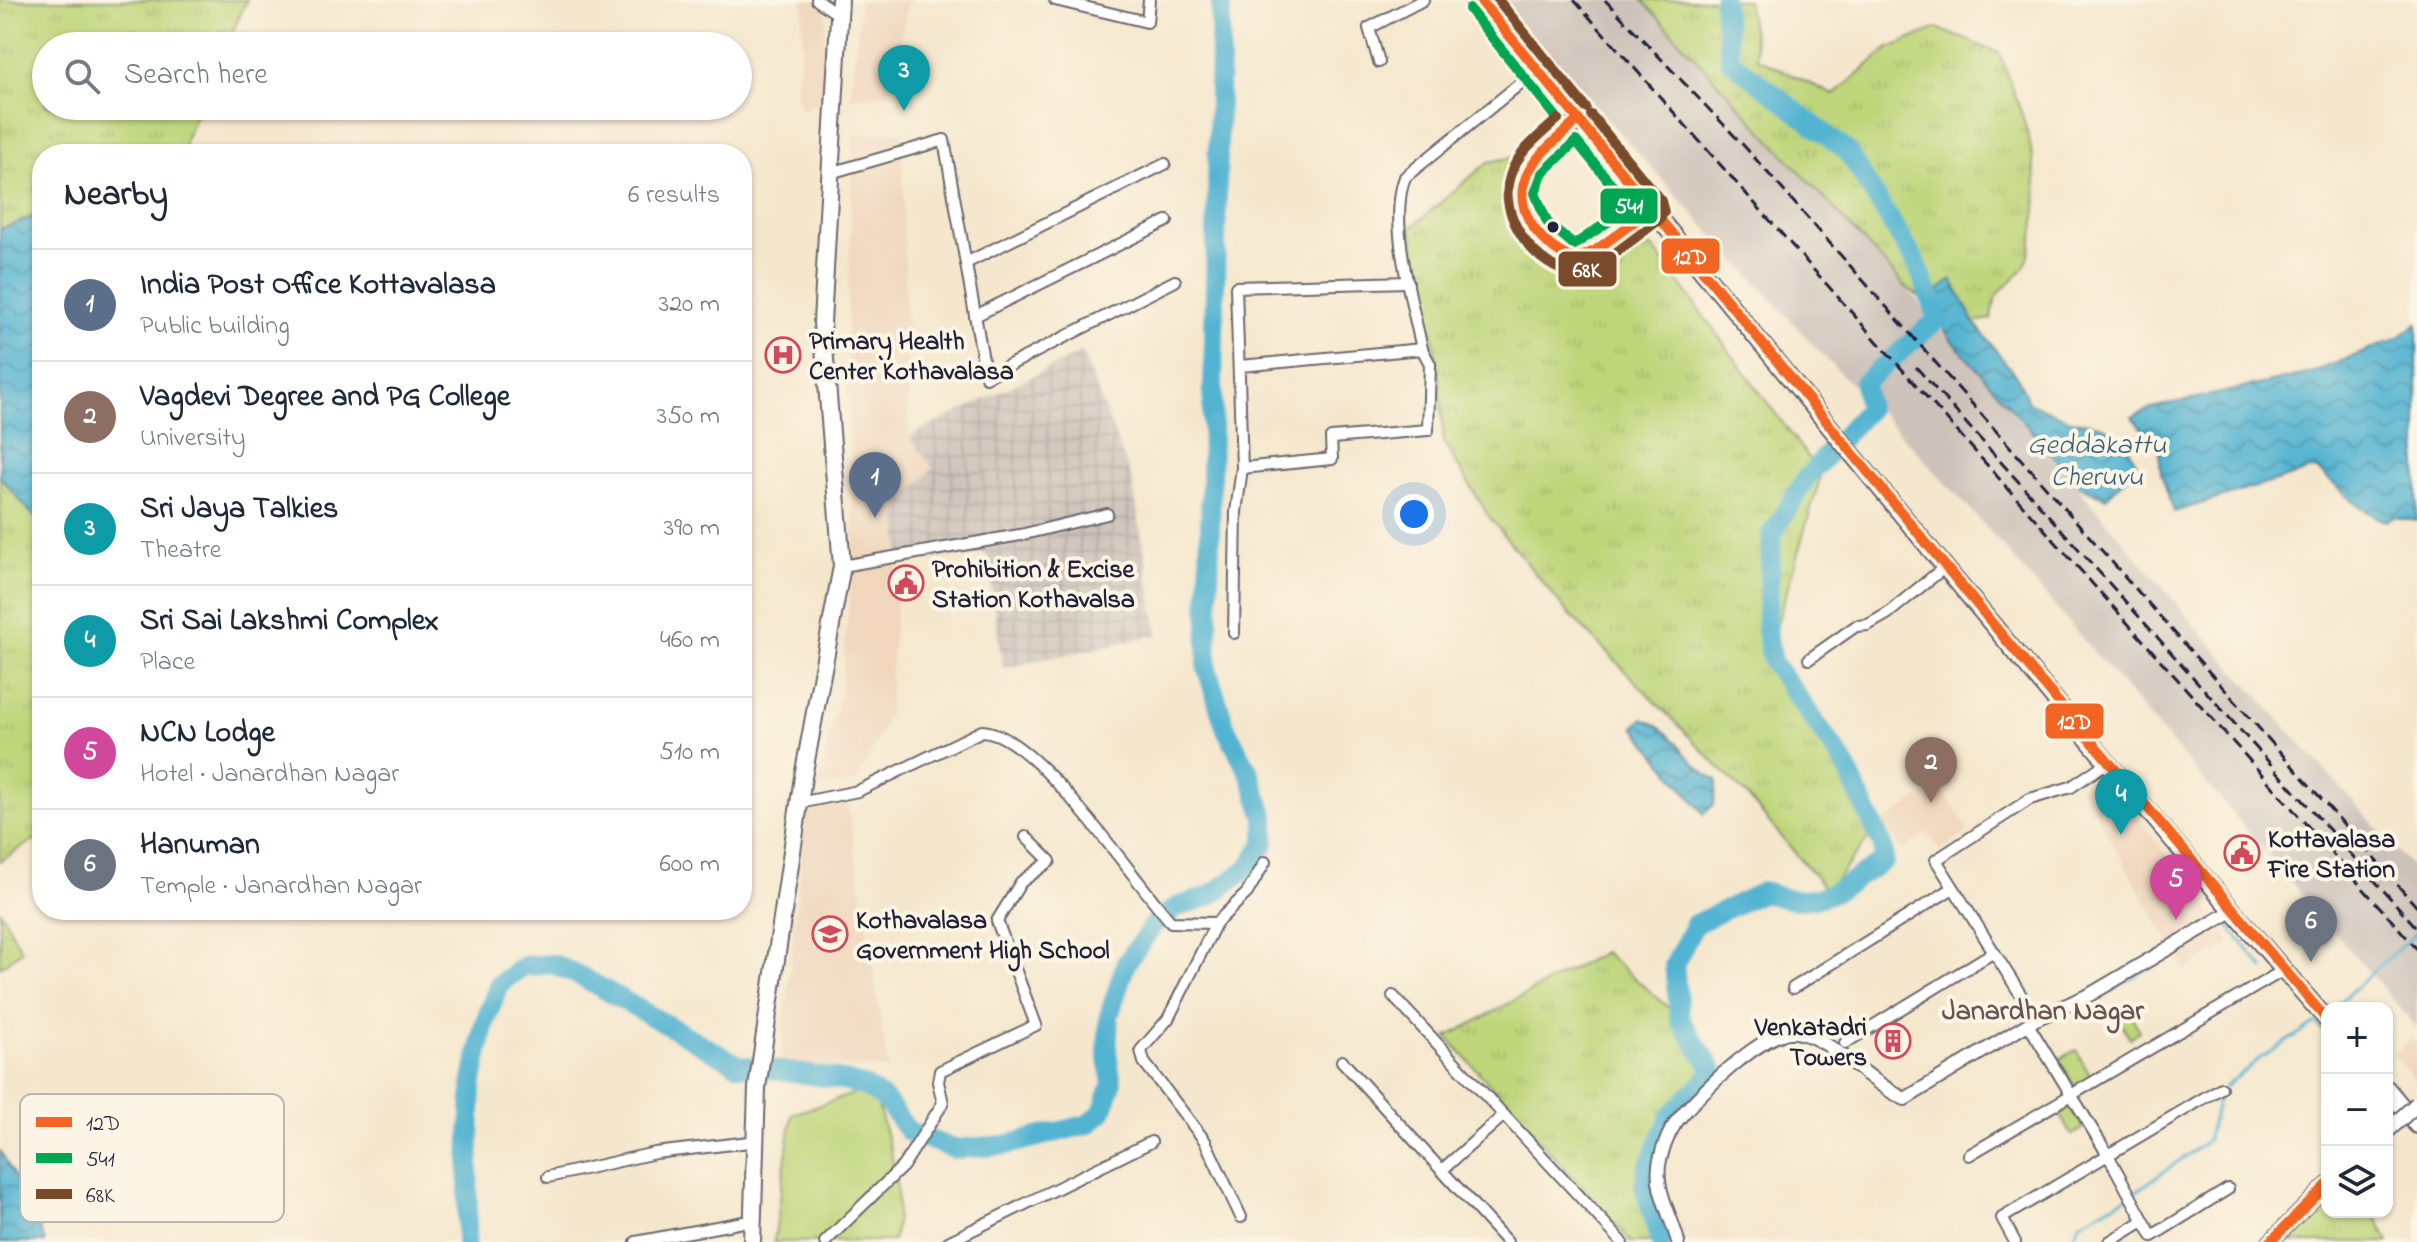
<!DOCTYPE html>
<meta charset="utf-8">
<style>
:root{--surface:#fff;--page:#f6f6f7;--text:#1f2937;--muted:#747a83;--line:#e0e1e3;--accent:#d1495b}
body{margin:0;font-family:"Indie Flower",sans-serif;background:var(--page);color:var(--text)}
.controls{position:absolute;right:24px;bottom:24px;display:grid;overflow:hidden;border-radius:16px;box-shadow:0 2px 6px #0004}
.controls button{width:72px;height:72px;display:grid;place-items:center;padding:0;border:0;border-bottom:2px solid var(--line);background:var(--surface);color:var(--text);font:40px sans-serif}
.you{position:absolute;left:1414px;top:514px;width:28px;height:28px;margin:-20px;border:6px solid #fff;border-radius:50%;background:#1a73e8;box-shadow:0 0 0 12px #1a73e833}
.badge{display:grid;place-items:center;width:52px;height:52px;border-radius:50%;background:var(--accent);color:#fff;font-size:26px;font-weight:700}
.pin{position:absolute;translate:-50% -66px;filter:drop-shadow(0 2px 4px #0008)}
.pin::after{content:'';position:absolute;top:42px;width:28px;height:24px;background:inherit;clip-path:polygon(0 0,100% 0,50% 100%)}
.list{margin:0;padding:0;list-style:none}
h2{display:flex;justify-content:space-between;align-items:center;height:104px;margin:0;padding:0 32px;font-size:34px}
h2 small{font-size:26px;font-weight:400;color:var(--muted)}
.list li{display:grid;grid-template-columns:52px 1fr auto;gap:24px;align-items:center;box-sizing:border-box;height:112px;padding:0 32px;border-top:2px solid var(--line)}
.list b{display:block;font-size:30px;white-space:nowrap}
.list p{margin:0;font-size:26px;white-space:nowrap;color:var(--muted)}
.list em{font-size:26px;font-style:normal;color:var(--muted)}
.icon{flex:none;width:44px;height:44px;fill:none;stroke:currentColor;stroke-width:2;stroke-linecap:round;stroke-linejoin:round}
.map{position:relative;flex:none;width:2417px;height:1242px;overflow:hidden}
.search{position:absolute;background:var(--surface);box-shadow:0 2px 6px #0004;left:32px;top:32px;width:720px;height:88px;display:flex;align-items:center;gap:20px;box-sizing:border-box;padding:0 28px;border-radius:44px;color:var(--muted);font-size:30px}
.panel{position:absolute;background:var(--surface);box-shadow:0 2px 6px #0004;left:32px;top:144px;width:720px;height:776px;border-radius:32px}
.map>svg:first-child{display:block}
.built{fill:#efd6bc}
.industrial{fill:url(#industrial-grid)}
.railway{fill:#cdc2b9}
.grass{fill:url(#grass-tufts);stroke:#707c5a;stroke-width:2}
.garden{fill:#bed579;stroke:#707c5a;stroke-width:2}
.water{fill:url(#water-waves);stroke:#3a6b86;stroke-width:2}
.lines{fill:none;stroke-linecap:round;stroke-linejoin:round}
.stream{stroke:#52b4d1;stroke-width:3}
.river{stroke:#52b4d1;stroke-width:20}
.minor-casing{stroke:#6c676e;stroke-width:14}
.tertiary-casing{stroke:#6c676e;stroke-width:16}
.secondary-casing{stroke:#6c676e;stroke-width:18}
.primary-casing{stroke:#6c676e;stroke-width:20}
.trunk-casing{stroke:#6c676e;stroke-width:20}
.minor{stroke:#fff;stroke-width:10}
.tertiary{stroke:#fff;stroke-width:12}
.secondary{stroke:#fff;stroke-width:14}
.primary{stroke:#fff;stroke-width:16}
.trunk{stroke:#fff;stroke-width:16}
.rail{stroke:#22223b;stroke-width:3;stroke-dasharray:12 6;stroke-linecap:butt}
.secondary-bridge-casing{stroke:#6c676e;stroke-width:18;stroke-linecap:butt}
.secondary-bridge{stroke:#fff;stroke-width:14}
.bus-1-casing{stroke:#fcf5e5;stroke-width:16}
.bus-2-casing{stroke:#fcf5e5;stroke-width:16}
.bus-3-casing{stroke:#fcf5e5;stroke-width:16}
.bus-1{stroke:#f26522;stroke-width:10}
.bus-2{stroke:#00a651;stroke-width:10}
.bus-3{stroke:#7a4b2a;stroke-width:10}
.bus-dot{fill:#22223b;stroke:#fcf5e5;stroke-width:3}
.labels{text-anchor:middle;stroke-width:8;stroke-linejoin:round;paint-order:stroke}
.poi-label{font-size:26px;font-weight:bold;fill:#22223b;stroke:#fcf5e5;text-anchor:start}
.water-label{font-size:28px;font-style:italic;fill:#355c77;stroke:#fcf5e5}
.neighbourhood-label{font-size:28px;font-weight:bold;fill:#695453;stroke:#fcf5e5}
.key{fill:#fcf5e5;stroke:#bbb6b2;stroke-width:2}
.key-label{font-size:22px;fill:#22223b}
.line-badge{stroke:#fcf5e5;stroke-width:3}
.badge-label{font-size:22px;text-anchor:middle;font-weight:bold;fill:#fff}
</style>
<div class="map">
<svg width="2417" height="1242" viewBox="0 0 2417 1242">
<defs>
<pattern id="industrial-grid" width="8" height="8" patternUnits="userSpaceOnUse" patternTransform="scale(2)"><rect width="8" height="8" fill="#cdc2b9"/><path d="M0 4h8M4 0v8" fill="none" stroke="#b0a6a0"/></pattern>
<pattern id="grass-tufts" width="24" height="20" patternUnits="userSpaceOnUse" patternTransform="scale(2)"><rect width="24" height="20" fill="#bed579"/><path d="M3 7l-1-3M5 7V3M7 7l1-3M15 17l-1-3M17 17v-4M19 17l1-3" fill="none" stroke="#a3b76a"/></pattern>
<pattern id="water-waves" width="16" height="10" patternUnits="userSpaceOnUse" patternTransform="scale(2)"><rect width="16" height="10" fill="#52b4d1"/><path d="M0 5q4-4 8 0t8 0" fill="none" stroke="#4492ab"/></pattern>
</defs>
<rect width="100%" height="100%" fill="#fcf5e5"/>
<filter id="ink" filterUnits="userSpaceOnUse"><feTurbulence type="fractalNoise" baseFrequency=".0125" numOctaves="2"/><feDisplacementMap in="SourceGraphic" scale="16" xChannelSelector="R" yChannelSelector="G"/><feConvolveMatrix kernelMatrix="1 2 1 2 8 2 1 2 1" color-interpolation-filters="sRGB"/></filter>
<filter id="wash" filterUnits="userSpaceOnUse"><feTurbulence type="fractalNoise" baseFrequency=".006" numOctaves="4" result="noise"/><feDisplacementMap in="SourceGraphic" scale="32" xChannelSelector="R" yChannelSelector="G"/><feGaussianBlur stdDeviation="1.8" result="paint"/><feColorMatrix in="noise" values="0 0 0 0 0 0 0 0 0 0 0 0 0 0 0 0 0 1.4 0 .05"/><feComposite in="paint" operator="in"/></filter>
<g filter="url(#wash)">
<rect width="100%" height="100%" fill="#f5e7cd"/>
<g class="built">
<polygon points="803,0 827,0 823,70 826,98 801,110 795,93 802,51"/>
<polygon points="860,0 909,0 889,93 851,98"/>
<polygon points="902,132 909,436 933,468 898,506 899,562 888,717 857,782 817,787 841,689 854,557 847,346 853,135"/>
<polygon points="2103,772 2210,911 2231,943 2185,970 2080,786"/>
<polygon points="1940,785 1969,831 1940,850 1928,833 1902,850 1883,822"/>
<polygon points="848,804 888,1069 780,1062 806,806"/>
<polygon points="2412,1038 2417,1044 2416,1081 2393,1054"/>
</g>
<polygon class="industrial" points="1082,352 1132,479 1158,635 1003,668 986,553 899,562 898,506 933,468 909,436"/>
<polygon class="railway" points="1498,0 1642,0 1905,286 2218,652 2417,872 2417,1028 1989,530 1882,414 1829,362"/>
<g class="grass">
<polygon points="0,0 247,0 226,46 46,46 46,106 200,106 185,140 185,154 42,154 42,212 0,231"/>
<path d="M1642,0H1747L1757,58L1834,95L1887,49L1937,28L1999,53C2026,121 2050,183 2028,258C2020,284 1994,281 1991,319L1974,322L1952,280L1925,301L1905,286Z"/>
<path d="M1515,157C1495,223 1519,241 1571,275L1604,259L1632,238L1654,249L1821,475L1769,651L1881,823L1827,891L1749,798L1562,606L1490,518L1444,443L1437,359L1411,228L1488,162Z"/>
<polygon points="0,460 42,511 42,835 0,861"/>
<polygon points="0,910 22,951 0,967"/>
<polygon points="1604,952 1694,1029 1722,1069 1679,1099 1645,1162 1640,1191 1658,1242 1631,1242 1447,1037"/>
<polygon points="2327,1206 2327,1212 2373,1212 2389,1242 2291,1242"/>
</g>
<g class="garden">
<polygon points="2130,1014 2140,1031 2130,1038 2119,1020"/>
<polygon points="2076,1050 2091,1077 2074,1086 2059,1059"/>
<path d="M872,1088C888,1139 906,1187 893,1241L774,1242L792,1114Z"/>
<polygon points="2070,1105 2083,1128 2072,1135 2058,1112"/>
</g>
<g class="water">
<polygon points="42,214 42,526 0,477 0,229"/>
<polygon points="1952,280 1974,322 2019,380 2028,402 2070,420 2100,425 2124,438 2138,467 2106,498 2079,486 1951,339 1925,301"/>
<path d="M2417,323V521L2395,517L2385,521C2351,506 2344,489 2315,469L2174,512L2161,474L2159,449L2132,417L2151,408L2311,373L2397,339Z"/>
<path d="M1642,719C1673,726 1686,766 1717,780L1714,804L1704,814L1634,727Z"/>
<polygon points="0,1150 35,1215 45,1242 0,1242"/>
</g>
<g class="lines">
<g class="stream">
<polyline points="2222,924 2225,922 2264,969"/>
<polyline points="2102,996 2174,952"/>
<polyline points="2333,1008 2417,932"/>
<polyline points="2037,1027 2074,1089"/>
<polyline points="2225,1087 2259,1059 2316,1023 2327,1034"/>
<polyline points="2387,1102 2399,1115"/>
<polyline points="2134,1193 2207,1141 2220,1093"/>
<polyline points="2072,1242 2079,1223 2127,1197"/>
</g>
<g class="river">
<polyline points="466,1242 472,1086 484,1025 499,984 524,966 553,964 582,977 738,1065 833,1078 866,1087 885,1100 909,1132 954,1149 1006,1145 1089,1124 1102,1112 1112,1084 1107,1052 1109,1016 1126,963 1155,923 1177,907 1210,896 1248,868 1265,842 1265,817 1249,772 1226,729 1207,669 1221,0"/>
<path d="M1661,1242L1644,1186L1648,1167L1671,1115L1714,1071L1680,1020L1674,965L1695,924L1763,892C1820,913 1836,889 1884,861L1883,846L1844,763L1772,661L1766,630L1772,534L1806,478L1868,409L1864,383L1938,319L1917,264L1847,151L1730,60L1723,0"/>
</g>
</g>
</g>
<g filter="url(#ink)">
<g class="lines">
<defs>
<g id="minor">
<polyline points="817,0 839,15"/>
<polyline points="1055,0 1147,22 1149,0"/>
<polyline points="1379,62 1369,28 1423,0"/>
<polyline points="830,173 944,140 986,377 1175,281"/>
<polyline points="966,263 1165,164"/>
<polyline points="975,316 1167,221"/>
<path d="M1240,366L1422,349C1412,302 1388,221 1405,177L1537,70"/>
<polyline points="1242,468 1332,459 1331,438 1428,430 1430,364 1422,349"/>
<polyline points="842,566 1020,535 1107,514"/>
<polyline points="1234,633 1236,512 1242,468 1236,287 1408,282"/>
<polyline points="1809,659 1856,626 1868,625 1887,614 1946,566"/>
<path d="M799,803L858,791L982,731C1035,732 1134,881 1171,922L1216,923"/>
<polyline points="1793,988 1953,888"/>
<polyline points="1393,996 1622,1242"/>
<polyline points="2036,1019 1936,860 2030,799 2071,787 2105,764"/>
<polyline points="2028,1024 2108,1155 2221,1088"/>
<polyline points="1845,1043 1994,952"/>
<polyline points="1342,1061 1507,1242"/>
<polyline points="1969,1155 2284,970"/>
<polyline points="1442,1170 1504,1115"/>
<polyline points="548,1177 655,1153 758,1141"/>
<polyline points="1241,1217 1205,1141 1144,1062 1141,1050 1168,1019 1216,923 1247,893 1265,862"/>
<polyline points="636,1242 754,1220"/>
<polyline points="825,1242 903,1166 943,1103 938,1082 940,1071 1036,1025 997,921 1021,882 1050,861 1026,837"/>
<polyline points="948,1242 1151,1142"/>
<polyline points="2015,1242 2002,1218 2108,1155 2152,1236 2228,1189"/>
<polyline points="2109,1242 2143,1221"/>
</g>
<path id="tertiary" d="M1678,1242C1672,1216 1653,1188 1660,1160C1663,1146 1671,1127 1681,1116C1699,1094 1767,1027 1797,1032C1832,1038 1871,1084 1905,1099L2036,1019L2091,994L2232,911"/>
<polyline id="secondary" points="2270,1242 2327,1185"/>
<polyline id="primary" points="752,1242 757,1088 803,777 842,566 822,323 840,0"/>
<g id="trunk">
<path d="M1480,0C1761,341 2037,686 2327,1020"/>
<polyline points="2387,1089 2417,1125"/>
</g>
</defs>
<use href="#minor" class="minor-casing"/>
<use href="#tertiary" class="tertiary-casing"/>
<use href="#secondary" class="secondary-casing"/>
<use href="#primary" class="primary-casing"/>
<use href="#trunk" class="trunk-casing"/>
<use href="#minor" class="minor"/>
<use href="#tertiary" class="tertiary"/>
<use href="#secondary" class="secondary"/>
<use href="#primary" class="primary"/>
<use href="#trunk" class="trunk"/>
<g class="rail">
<polyline points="1574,0 2417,949"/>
<polyline points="1605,0 1745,147 2417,907"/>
<polyline points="1916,367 2417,928"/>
</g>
<defs>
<polyline id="secondary-bridge" points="2387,1131 2417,1104"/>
</defs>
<use href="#secondary-bridge" class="secondary-bridge-casing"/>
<use href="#secondary-bridge" class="secondary-bridge"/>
<defs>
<g id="bus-1">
<polyline points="1480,0 2006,640 2327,1020"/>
<path d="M1578,120C1548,148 1506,175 1529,220C1539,239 1556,252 1575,260L1596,250L1650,210"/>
<polyline points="2270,1242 2327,1185"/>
</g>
<g id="bus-2">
<polyline points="1469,9 1558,119"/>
<polygon points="1576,141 1630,207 1574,245 1547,222 1535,193 1542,174"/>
</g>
<g id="bus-3">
<polyline points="1498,0 1586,108"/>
<path d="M1558,119C1540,135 1517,152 1510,176C1497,215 1536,270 1577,274L1603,262L1659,220L1664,212L1661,201L1591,115"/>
</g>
</defs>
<use href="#bus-1" class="bus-1-casing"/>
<use href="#bus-2" class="bus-2-casing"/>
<use href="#bus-3" class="bus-3-casing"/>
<use href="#bus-1" class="bus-1"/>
<use href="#bus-2" class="bus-2"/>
<use href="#bus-3" class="bus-3"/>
</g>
</g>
<defs>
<symbol id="hospital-ring" viewBox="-11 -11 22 22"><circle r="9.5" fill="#fcf5e5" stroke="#d1495b" stroke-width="1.5"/><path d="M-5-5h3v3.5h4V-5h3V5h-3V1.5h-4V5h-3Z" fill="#d1495b"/></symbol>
<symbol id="civic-ring" viewBox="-11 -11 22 22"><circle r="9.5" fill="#fcf5e5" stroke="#d1495b" stroke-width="1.5"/><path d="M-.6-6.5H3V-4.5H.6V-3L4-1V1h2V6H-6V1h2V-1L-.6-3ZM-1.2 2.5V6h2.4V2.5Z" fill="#d1495b"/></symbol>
<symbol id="school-ring" viewBox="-11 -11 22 22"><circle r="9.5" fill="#fcf5e5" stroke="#d1495b" stroke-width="1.5"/><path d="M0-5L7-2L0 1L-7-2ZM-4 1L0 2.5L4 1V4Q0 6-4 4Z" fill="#d1495b"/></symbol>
<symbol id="building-ring" viewBox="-11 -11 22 22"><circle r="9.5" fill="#fcf5e5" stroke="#d1495b" stroke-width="1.5"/><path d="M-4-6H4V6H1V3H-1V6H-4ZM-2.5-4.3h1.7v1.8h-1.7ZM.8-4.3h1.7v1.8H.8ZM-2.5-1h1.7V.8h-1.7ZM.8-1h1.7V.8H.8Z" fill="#d1495b"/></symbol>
</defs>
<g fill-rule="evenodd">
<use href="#hospital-ring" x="763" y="335" width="40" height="40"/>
<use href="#civic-ring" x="886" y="563" width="40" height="40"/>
<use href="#civic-ring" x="2222" y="833" width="40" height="40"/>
<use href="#school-ring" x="810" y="914" width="40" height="40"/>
<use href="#building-ring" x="1873" y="1021" width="40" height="40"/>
</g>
<circle class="bus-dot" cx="1553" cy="227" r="7"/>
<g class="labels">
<g class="poi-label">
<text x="809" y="349">Primary Health<tspan x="809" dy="30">Center Kothavalasa</tspan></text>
<text x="932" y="577">Prohibition &amp; Excise<tspan x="932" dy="30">Station Kothavalsa</tspan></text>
<text x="2268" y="847">Kottavalasa<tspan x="2268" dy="30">Fire Station</tspan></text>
<text x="856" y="928">Kothavalasa<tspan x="856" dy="30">Government High School</tspan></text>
<text x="1867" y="1035" text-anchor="end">Venkatadri<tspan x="1867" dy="30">Towers</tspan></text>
</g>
<g class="water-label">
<text x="2097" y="453">Geddakattu<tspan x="2097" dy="32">Cheruvu</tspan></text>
</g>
<g class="neighbourhood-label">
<text x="2043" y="1019">Janardhan Nagar</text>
</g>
</g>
<rect x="20" y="1094" width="264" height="128" rx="12" class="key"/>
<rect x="36" y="1117" width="36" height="10" fill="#f26522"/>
<rect x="36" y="1153" width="36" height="10" fill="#00a651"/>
<rect x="36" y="1189" width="36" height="10" fill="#7a4b2a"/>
<g class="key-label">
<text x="86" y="1130">12D</text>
<text x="86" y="1166">541</text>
<text x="86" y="1202">68K</text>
</g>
<g class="line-badge">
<rect x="1599" y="187" width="60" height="38" rx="8" fill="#00a651"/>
<rect x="1660" y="237" width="61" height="38" rx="8" fill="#f26522"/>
<rect x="1557" y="250" width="61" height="38" rx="8" fill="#7a4b2a"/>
<rect x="2044" y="702" width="61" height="38" rx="8" fill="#f26522"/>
</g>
<g class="badge-label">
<text x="1629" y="213">541</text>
<text x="1690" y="264">12D</text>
<text x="1587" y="277">68K</text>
<text x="2074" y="729">12D</text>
</g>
</svg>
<div class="controls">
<button>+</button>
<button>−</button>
<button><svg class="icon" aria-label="layers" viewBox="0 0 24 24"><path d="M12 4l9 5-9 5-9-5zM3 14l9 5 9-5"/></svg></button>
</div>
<div class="you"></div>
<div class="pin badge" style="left:875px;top:518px;background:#5c6f8a">1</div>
<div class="pin badge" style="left:1931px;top:803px;background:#8d6e63">2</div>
<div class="pin badge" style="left:904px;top:111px;background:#0f9aa8">3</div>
<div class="pin badge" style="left:2121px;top:835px;background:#0f9aa8">4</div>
<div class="pin badge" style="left:2176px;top:920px;background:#d1479c">5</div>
<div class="pin badge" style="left:2311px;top:962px;background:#6b7280">6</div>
<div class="search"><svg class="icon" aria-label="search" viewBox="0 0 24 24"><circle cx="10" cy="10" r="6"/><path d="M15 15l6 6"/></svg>Search here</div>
<section class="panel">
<h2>Nearby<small>6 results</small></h2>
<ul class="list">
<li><span class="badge" style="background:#5c6f8a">1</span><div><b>India Post Office Kottavalasa</b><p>Public building</p></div><em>320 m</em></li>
<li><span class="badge" style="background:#8d6e63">2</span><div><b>Vagdevi Degree and PG College</b><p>University</p></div><em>350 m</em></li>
<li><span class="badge" style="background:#0f9aa8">3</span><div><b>Sri Jaya Talkies</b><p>Theatre</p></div><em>390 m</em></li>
<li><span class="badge" style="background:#0f9aa8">4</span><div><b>Sri Sai Lakshmi Complex</b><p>Place</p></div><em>460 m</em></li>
<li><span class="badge" style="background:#d1479c">5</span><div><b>NCN Lodge</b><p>Hotel · Janardhan Nagar</p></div><em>510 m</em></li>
<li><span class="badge" style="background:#6b7280">6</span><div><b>Hanuman</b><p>Temple · Janardhan Nagar</p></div><em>600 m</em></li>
</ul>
</section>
</div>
